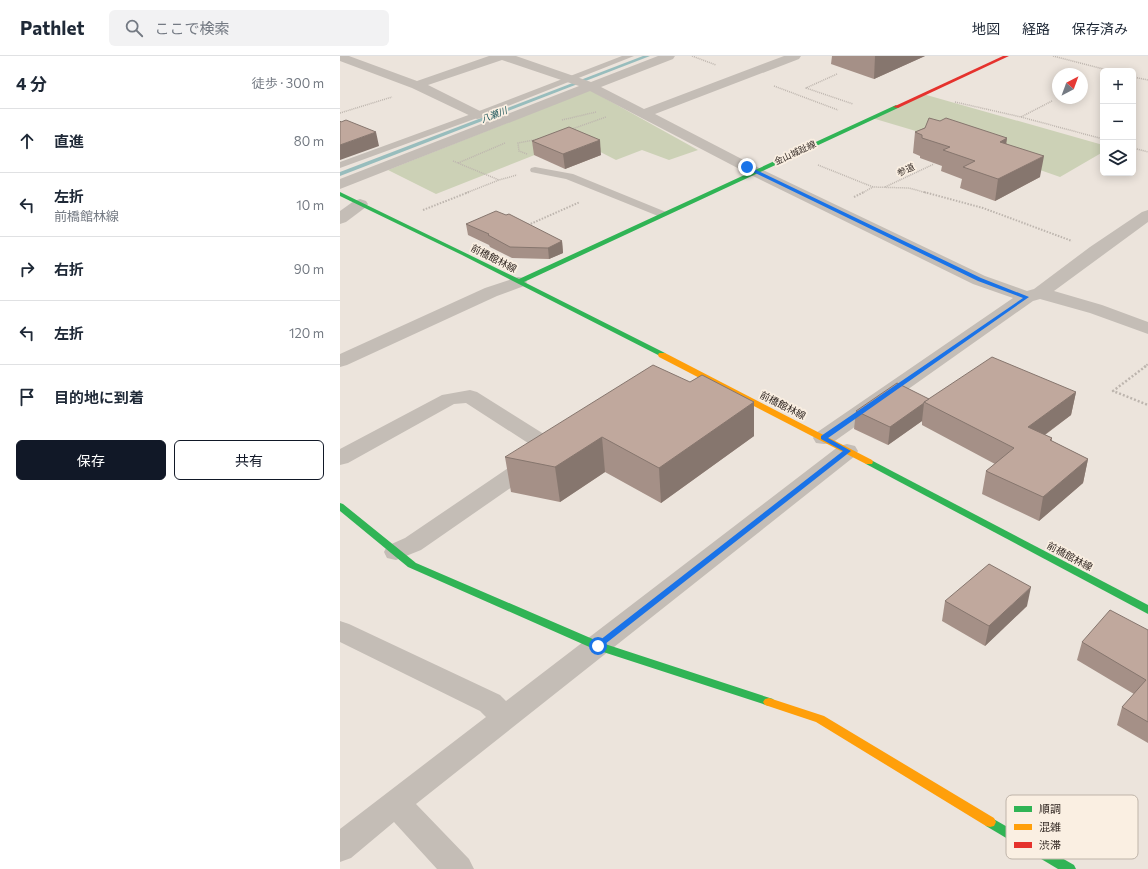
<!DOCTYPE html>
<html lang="ja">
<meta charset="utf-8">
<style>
:root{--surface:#fff;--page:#f2f2f3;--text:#1f2937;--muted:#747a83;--line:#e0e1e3;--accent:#111827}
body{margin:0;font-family:Commissioner,"Noto Sans JP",sans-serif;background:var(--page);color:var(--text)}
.controls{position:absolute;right:12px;top:12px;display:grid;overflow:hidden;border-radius:6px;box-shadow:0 2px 10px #0003}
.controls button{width:36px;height:36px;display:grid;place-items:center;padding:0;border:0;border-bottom:1px solid var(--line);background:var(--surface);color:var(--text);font:20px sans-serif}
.compass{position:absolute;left:712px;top:12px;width:36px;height:36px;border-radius:50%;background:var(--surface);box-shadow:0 2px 10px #0003;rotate:41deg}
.stop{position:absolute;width:12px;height:12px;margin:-9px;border:3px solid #1a73e8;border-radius:50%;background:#fff}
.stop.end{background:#1a73e8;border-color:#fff;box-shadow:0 1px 4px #0008}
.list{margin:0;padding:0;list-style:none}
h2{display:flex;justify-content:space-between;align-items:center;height:52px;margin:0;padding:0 16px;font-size:17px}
h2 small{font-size:13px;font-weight:400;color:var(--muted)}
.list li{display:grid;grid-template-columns:26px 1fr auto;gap:12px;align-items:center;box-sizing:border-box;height:64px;padding:0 16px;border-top:1px solid var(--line)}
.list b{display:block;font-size:15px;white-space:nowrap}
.list p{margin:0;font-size:13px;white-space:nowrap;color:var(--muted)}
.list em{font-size:13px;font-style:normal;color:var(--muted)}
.actions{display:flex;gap:8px;padding:12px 16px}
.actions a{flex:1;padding:9px 0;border:1px solid var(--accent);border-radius:6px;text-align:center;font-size:14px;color:var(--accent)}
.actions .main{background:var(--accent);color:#fff}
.icon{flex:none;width:22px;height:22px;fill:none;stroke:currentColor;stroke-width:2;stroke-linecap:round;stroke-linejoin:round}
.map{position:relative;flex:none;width:808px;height:813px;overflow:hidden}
header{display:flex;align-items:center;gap:24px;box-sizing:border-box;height:56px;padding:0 20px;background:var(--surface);border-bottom:1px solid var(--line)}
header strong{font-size:19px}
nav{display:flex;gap:22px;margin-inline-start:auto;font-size:14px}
.search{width:280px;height:36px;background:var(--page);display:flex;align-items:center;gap:10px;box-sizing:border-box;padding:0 14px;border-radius:6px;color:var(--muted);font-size:15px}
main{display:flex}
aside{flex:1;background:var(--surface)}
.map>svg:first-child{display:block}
.green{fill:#ccd1b6}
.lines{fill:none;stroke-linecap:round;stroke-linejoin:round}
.stream{fill:#98bdbd;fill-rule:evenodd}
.path-far2{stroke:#bdb5ae;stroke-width:1.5;stroke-dasharray:1 1;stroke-linecap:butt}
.path-far1{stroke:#bdb5ae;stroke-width:2;stroke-dasharray:1.5 1.5;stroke-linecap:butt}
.path{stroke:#bdb5ae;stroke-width:2.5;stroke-dasharray:2 2;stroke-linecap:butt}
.lane{fill:#c4bdb6;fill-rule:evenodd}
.street{fill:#c4bdb6;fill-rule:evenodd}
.fast{fill:#30b455;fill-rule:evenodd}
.slow{fill:#ff9f0a;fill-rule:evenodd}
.jam{fill:#e5322d;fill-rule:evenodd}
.wall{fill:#a59087}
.shaded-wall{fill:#86766e}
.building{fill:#c0a89d;stroke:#86766e}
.route{fill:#1a73e8}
.labels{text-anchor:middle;stroke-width:3.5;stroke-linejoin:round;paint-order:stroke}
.far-water-label{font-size:9px;font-style:italic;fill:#195257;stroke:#faefe2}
.far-street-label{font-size:9px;fill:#342a25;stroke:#faefe2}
.street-label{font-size:10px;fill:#342a25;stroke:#faefe2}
.key{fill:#faefe2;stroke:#bfb4a9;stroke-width:1}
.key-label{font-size:11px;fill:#342a25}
</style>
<header>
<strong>Pathlet</strong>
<div class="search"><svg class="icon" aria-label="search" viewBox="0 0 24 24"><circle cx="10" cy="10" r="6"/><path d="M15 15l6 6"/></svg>ここで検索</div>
<nav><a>地図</a><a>経路</a><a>保存済み</a></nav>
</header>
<main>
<aside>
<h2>4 分<small>徒歩 · 300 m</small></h2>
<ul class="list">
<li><svg class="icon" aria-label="ahead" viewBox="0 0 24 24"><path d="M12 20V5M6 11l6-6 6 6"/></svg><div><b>直進</b></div><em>80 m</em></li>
<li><svg class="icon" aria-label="left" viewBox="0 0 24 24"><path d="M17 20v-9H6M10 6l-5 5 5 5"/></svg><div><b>左折</b><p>前橋館林線</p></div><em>10 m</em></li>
<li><svg class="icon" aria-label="right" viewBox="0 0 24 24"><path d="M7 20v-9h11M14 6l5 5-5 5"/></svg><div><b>右折</b></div><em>90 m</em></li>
<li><svg class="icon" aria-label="left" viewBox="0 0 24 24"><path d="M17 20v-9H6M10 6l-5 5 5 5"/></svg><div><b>左折</b></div><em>120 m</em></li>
<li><svg class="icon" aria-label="arrive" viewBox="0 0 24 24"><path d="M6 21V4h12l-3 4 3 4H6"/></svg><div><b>目的地に到着</b></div></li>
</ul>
<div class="actions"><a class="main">保存</a><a>共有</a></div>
</aside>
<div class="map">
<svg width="808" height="813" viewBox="0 0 808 813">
<rect width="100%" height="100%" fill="#ece4dc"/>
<g class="green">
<polygon points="250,34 358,94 329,104 302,94 276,104 235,83 96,138 48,114"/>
<polygon points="583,38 763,89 763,96 720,121 660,100 532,62"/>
</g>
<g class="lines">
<polygon class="stream" points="303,0 310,0 0,120 0,116"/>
<g class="path-far2">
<polyline points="352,0 376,9"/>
<polyline points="713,0 771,15"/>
<polyline points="497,18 466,32 513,48"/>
<polyline points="793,21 808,24"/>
<polyline points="434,30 498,54"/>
<polyline points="615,46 681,61 763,83"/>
<polyline points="0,57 52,41"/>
<polyline points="681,61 712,45"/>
<polyline points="222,64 256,56"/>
<polyline points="229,74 266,61"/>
<polyline points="793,92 808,96"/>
<polyline points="187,98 179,95 178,87 199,83"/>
<polyline points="113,105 159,124"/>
<polyline points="118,107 165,87"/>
<polyline points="478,109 533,131 569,132 587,137"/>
<polyline points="545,131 594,108"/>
<polyline points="126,137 159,124 177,119"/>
<polyline points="522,137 533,131"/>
</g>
<g class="path-far1">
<polyline points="584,136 643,152 732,185"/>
<polyline points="514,141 524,136"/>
<polyline points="83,154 129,136"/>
<polyline points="188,169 240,146"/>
<polyline points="804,311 808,308"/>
</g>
<polyline class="path" points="806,310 773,335 808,349"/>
<g class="lane">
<polygon points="282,0 294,0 140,61 0,112 0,106 134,57"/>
<polygon points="195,111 233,118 326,156 327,158 322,161 318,160 226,123 191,116 190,114 191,112"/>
</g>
<g class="street">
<polygon points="0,0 9,0 77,25 149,0 176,0 251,26 318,0 335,0 333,3 261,31 304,53 444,0 461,0 459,3 315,58 421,113 645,220 687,235 694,233 750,191 802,156 808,154 808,166 714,235 762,249 808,266 808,278 750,257 700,243 693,245 492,387 484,388 476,387 473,382 476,377 673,242 633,228 411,119 250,35 0,133 0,123 239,30 162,4 88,29 142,56 144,59 142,62 137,63 72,32 0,5"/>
<polygon points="20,143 26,145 28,148 26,151 6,166 0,168 0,155 14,145"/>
<polygon points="178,221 184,222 187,226 184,230 157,240 7,309 0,311 0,298 145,232"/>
<polygon points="130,334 137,336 207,380 210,385 208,403 205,408 81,494 56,504 47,502 44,496 47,490 65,482 186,400 188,387 126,347 114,348 8,407 0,409 0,393 102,339"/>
<polygon points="507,388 515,390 518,395 515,400 76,748 129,803 134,813 97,813 54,766 11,802 0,806 0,773 146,661 140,655 0,586 0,565 9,568 160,639 166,645 499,390"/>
</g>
<g class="fast">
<polygon points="556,49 559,51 558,52 184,226 325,297 326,299 325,301 322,301 122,199 0,140 0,136 2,137 179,223"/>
<polygon points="529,403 808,549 808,558 526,408 525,406"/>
<polygon points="0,447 3,448 76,507 262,587 433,643 435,646 433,649 429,650 254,593 68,511 0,455"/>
<polygon points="650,761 734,809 736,813 718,813 646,770 644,766 646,762"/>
</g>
<g class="slow">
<polygon points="319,297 325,297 532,404 533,406 532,408 526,408 319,301 318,299"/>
<polygon points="429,642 484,660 654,762 656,766 654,770 650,771 646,770 476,666 425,649 423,646 425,643"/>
</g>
<polygon class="jam" points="663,0 669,0 558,52 553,51"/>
</g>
<g class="wall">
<polygon points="492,0 585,0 534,23 491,8"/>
<polygon points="600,65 667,82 666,87 700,121 655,145 620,132 622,123 601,115 602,110 580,102 580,100 573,97 575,76"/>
<polygon points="192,85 261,99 225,113 194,99"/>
<polygon points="166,159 222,185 223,197 209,203 172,202 150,191 149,189 128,179 126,168"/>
<polygon points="350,326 414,346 414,380 321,447 265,416 220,446 171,436 165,401"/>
<polygon points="736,336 731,359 705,379 712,382 712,385 748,403 743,427 699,465 642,438 646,415 655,408 582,369 582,365 548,389 514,373 516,355 589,343"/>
<polygon points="605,545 687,550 645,590 602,565"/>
<polygon points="808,574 808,687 777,669 782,651 794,638 737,604 742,586"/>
</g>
<g class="shaded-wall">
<polygon points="535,0 585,0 534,23"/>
<polygon points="36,76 39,90 0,104 0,89"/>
<polygon points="667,82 664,103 660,86"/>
<polygon points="260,84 261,99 225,113 223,98"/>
<polygon points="704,100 700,121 655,145 658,123"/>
<polygon points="222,185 223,197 209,203 208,192"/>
<polygon points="736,336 731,359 684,394 688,371"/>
<polygon points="414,346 414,380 321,447 319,412"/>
<polygon points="584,347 582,365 548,389 550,371"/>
<polygon points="262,381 265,416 220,446 215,411"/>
<polygon points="748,403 743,427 699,465 703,441"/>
<polygon points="691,531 687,550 645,590 649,570"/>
</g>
<g class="building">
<polygon points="589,62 600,65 606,62 667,82 660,86 704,100 658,123 623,111 635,105 603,94 610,91 582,82 582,79 575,76 585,72"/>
<polygon points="6,64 36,76 0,89 0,65 1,66"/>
<polygon points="229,71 260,84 223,98 192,85"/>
<polygon points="156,155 166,159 169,158 222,185 208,192 170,191 148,179 149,178 126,168"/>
<polygon points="652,301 736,336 688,371 712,382 710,384 748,403 703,441 646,415 674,392 584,346"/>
<polygon points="313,309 350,326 362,319 414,346 319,412 262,381 215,411 165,401"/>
<polygon points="557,327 589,343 584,346 584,347 550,371 516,355"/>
<polygon points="649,508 691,531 649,570 605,545"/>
<polygon points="770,554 808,574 808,666 782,651 806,624 742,586"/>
</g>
<polygon class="route" points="405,110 408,110 641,222 689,241 488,382 511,395 260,592 255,592 255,588 503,395 481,383 481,380 683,242 638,225 405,112"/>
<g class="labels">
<g class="far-water-label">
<text transform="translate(154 59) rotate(-21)" y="3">八瀬川</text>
</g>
<g class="far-street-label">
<text transform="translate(455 97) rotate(-25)" y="3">金山城趾線</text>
<text transform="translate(566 114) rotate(-25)" y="3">参道</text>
</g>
<g class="street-label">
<text transform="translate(154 202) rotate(27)" y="4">前橋館林線</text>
<text transform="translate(443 349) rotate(27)" y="4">前橋館林線</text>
<text transform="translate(730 500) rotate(28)" y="4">前橋館林線</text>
</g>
</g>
<rect x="666" y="739" width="132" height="64" rx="6" class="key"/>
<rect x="674" y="750" width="18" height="6" fill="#30b455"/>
<rect x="674" y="768" width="18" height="6" fill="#ff9f0a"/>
<rect x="674" y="786" width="18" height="6" fill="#e5322d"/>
<g class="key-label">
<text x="699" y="757">順調</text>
<text x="699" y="775">混雑</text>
<text x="699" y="793">渋滞</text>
</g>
</svg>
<div class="controls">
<button>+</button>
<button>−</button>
<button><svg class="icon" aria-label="layers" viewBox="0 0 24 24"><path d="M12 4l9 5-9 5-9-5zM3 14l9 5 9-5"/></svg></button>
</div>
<svg class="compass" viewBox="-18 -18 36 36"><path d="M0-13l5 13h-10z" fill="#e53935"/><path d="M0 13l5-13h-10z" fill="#747a83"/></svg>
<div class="stop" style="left:258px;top:590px"></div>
<div class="stop end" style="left:407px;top:111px"></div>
</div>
</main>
